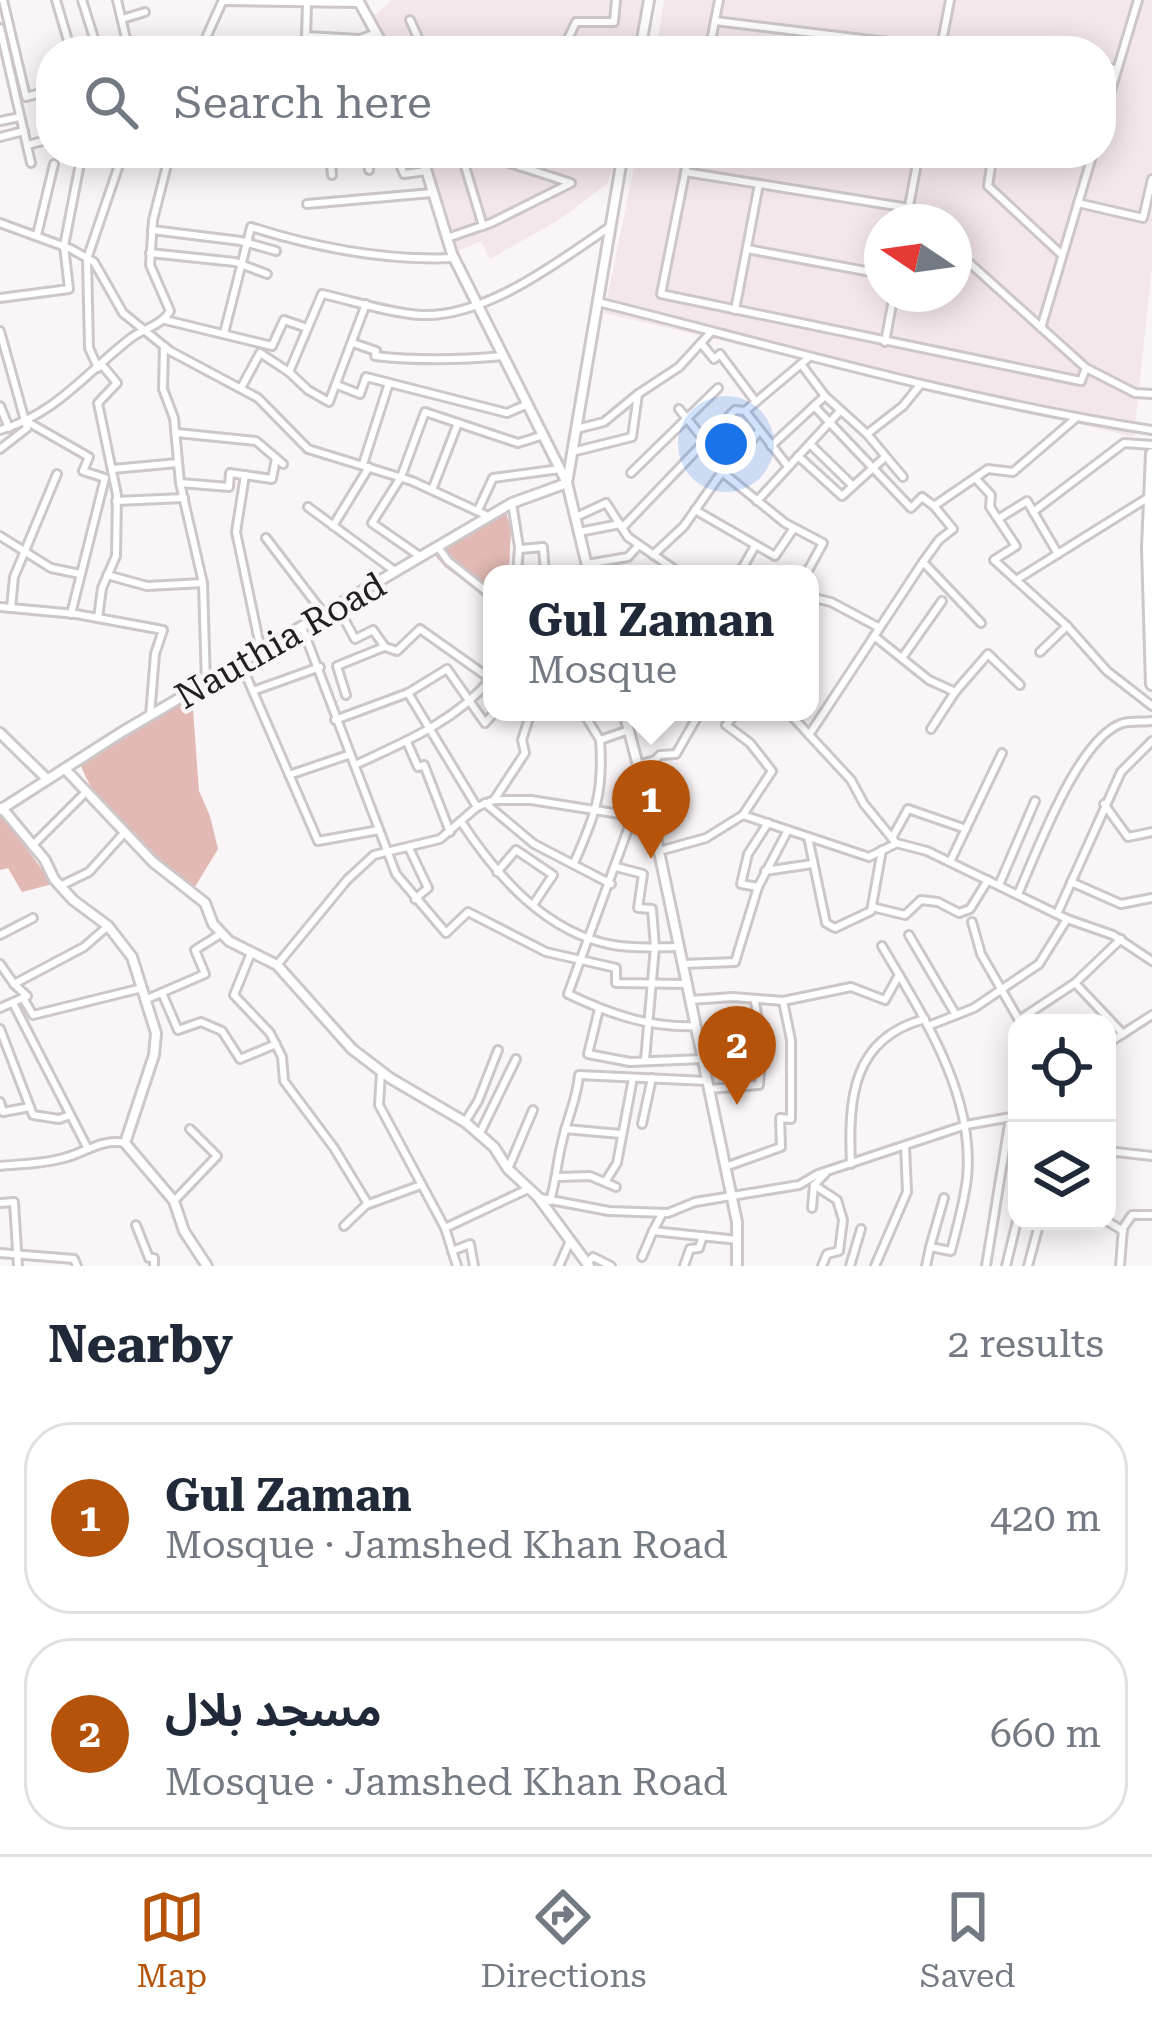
<!DOCTYPE html>
<meta charset="utf-8">
<style>
:root{--surface:#fff;--page:#f6f6f7;--text:#1f2937;--muted:#747a83;--line:#e0e1e3;--accent:#b45309}
body{margin:0;font-family:"Roboto Serif","Noto Sans Arabic",serif;background:var(--page);color:var(--text)}
.controls{position:absolute;right:36px;bottom:36px;display:grid;overflow:hidden;border-radius:24px;box-shadow:0 6px 30px #0003}
.controls button{width:108px;height:108px;display:grid;place-items:center;padding:0;border:0;border-bottom:3px solid var(--line);background:var(--surface);color:var(--text);font:60px sans-serif}
.compass{position:absolute;left:864px;top:204px;width:108px;height:108px;border-radius:50%;background:var(--surface);box-shadow:0 6px 30px #0003;rotate:283deg}
.you{position:absolute;left:726px;top:444px;width:42px;height:42px;margin:-30px;border:9px solid #fff;border-radius:50%;background:#1a73e8;box-shadow:0 0 0 18px #1a73e833}
.badge{display:grid;place-items:center;width:78px;height:78px;border-radius:50%;background:var(--accent);color:#fff;font-size:39px;font-weight:700}
.pin{position:absolute;translate:-50% -99px;filter:drop-shadow(0 3px 6px #0008)}
.pin::after{content:'';position:absolute;top:63px;width:42px;height:36px;background:inherit;clip-path:polygon(0 0,100% 0,50% 100%)}
.popup{position:absolute;left:483px;top:565px;width:336px;height:156px;box-sizing:border-box;display:grid;place-content:center;border-radius:24px;background:var(--surface);filter:drop-shadow(0 3px 9px #0005);font-size:39px;white-space:nowrap;color:var(--muted)}
.popup b{font-size:45px;color:var(--text)}
.popup::after{content:'';position:absolute;left:50%;top:100%;margin-left:-24px;border:24px solid transparent;border-top-color:var(--surface)}
.list{margin:0;padding:0;list-style:none}
h2{display:flex;justify-content:space-between;align-items:center;height:156px;margin:0;padding:0 48px;font-size:51px}
h2 small{font-size:39px;font-weight:400;color:var(--muted)}
.list li{display:grid;grid-template-columns:78px 1fr auto;gap:36px;align-items:center;box-sizing:border-box;height:192px;margin:0 24px 24px;padding:0 24px;border:3px solid var(--line);border-radius:48px}
.list b{display:block;font-size:45px;white-space:nowrap}
.list p{margin:0;font-size:39px;white-space:nowrap;color:var(--muted)}
.list em{font-size:39px;font-style:normal;color:var(--muted)}
.icon{flex:none;width:66px;height:66px;fill:none;stroke:currentColor;stroke-width:2;stroke-linecap:round;stroke-linejoin:round}
.map{position:relative;flex:none;width:1152px;height:1266px;overflow:hidden}
.search{position:absolute;background:var(--surface);box-shadow:0 6px 30px #0003;left:36px;right:36px;top:36px;height:132px;display:flex;align-items:center;gap:30px;box-sizing:border-box;padding:0 42px;border-radius:48px;color:var(--muted);font-size:45px}
.sheet{height:588px;background:var(--surface)}
nav{display:flex;justify-content:space-around;align-items:center;box-sizing:border-box;height:168px;border-top:3px solid var(--line);background:var(--surface);font-size:33px;color:var(--muted)}
nav a{display:grid;justify-items:center;gap:6px}
nav .on{color:var(--accent)}
.map>svg:first-child{display:block}
.built{fill:#f4e7ec;fill-rule:evenodd}
.green{fill:#e2b9b4}
.lines{fill:none;stroke-linecap:round;stroke-linejoin:round}
.minor-casing{stroke:#cdc7ca;stroke-width:12}
.tertiary-casing{stroke:#cdc7ca;stroke-width:14}
.secondary-casing{stroke:#cdc7ca;stroke-width:14}
.trunk-casing{stroke:#cdc7ca;stroke-width:16}
.minor{stroke:#fff;stroke-width:6}
.tertiary{stroke:#fff;stroke-width:8}
.secondary{stroke:#fff;stroke-width:8}
.trunk{stroke:#fff;stroke-width:10}
.labels{text-anchor:middle;stroke-width:9;stroke-linejoin:round;paint-order:stroke}
.street-label{font-size:36px;fill:#211f20;stroke:#faf5f7}
</style>
<div class="map">
<svg width="1152" height="1266" viewBox="0 0 1152 1266">
<rect width="100%" height="100%" fill="#faf5f7"/>
<g class="built">
<polygon points="392,0 649,0 640,51 386,51 369,20"/>
<path d="M664,0H1152V266L1134,437L604,313L637,153H1101V51H656ZM882,222H954V294H882Z"/>
<polygon points="422,153 623,153 620,175 611,172 608,183 562,218 490,259 481,241 452,254"/>
</g>
<g class="green">
<polygon points="505,510 511,529 509,569 492,574 492,585 484,596 445,567 433,553"/>
<path d="M192,696L199,791L210,816L218,849L193,890C150,855 101,817 80,764Z"/>
<polygon points="0,813 53,884 22,892 8,868 0,870"/>
</g>
<g class="lines">
<defs>
<g id="minor">
<polyline points="3,0 26,97 51,90"/>
<polyline points="56,0 71,51"/>
<polyline points="82,0 98,51"/>
<polyline points="117,0 129,51"/>
<polyline points="223,1 359,3"/>
<polyline points="307,4 306,36 360,39 376,33"/>
<polyline points="122,19 145,12"/>
<polyline points="410,20 424,51"/>
<polyline points="715,21 963,51"/>
<polyline points="0,28 31,163"/>
<polyline points="941,47 950,0"/>
<polyline points="200,51 223,0"/>
<polyline points="562,51 576,22 614,22 616,0"/>
<polyline points="709,51 719,0"/>
<polyline points="1101,67 1117,69"/>
<polyline points="0,121 20,117"/>
<polyline points="1101,124 1138,0"/>
<polyline points="0,137 24,131"/>
<polyline points="27,145 51,139"/>
<polyline points="367,153 369,170"/>
<polyline points="395,153 404,174 426,171"/>
<polyline points="461,153 483,226"/>
<polyline points="689,153 661,294 1081,381 1086,368 954,249"/>
<polyline points="993,153 988,186 1062,255"/>
<polyline points="330,154 332,175"/>
<polyline points="294,156 316,153"/>
<polyline points="331,156 365,153"/>
<polyline points="521,167 526,153"/>
<polyline points="685,172 909,208 924,222"/>
<polyline points="1078,203 1143,218 1152,179"/>
<polyline points="307,204 432,193"/>
<polyline points="906,222 919,153"/>
<polyline points="0,223 71,249 94,262 123,313 170,351 258,398 308,449 412,481 490,517"/>
<polyline points="152,230 241,241 276,251"/>
<polyline points="37,235 54,164"/>
<polyline points="447,238 491,223 571,183 479,153"/>
<polyline points="747,249 882,274"/>
<polyline points="150,253 235,262 267,274"/>
<polyline points="0,298 69,289 64,246 82,153"/>
<path d="M598,302C782,348 964,401 1152,430"/>
<polyline points="735,310 759,184"/>
<polyline points="165,320 272,346 284,320 307,328"/>
<polyline points="1041,328 1093,153"/>
<polyline points="0,331 27,428 0,449"/>
<path d="M224,333L251,227C317,248 384,261 454,258"/>
<polyline points="885,342 894,294"/>
<path d="M353,343L376,351L375,356C418,361 460,360 503,356"/>
<polyline points="701,343 714,359 720,354 756,402"/>
<polyline points="164,346 163,389 174,418 180,483 203,583 206,684"/>
<polyline points="801,364 825,396 867,434"/>
<polyline points="98,368 89,348 87,259 123,153"/>
<polyline points="1086,368 1135,393 1152,394"/>
<polyline points="289,372 308,390 329,402 366,304"/>
<polyline points="337,385 360,394 366,377 507,413 528,404"/>
<path d="M241,388L260,353L289,372L322,294C354,301 389,313 421,315C486,318 559,261 611,226"/>
<polyline points="0,406 9,428"/>
<polyline points="814,406 911,508 922,497 934,506"/>
<polyline points="679,409 706,442"/>
<polyline points="745,411 787,465"/>
<polyline points="26,421 89,457 83,471 105,478"/>
<polyline points="576,429 604,422 638,394 679,367 711,332"/>
<path d="M0,430C55,415 88,371 131,338C144,328 161,326 170,311L150,265L153,220L170,153"/>
<polyline points="177,433 256,441 283,464"/>
<polyline points="810,444 853,486"/>
<polyline points="771,446 825,396"/>
<polyline points="572,452 632,437 638,394"/>
<polyline points="798,456 842,496 884,458"/>
<polyline points="712,458 724,441 741,454 759,431"/>
<polyline points="363,464 389,383"/>
<polyline points="112,469 178,463"/>
<polyline points="631,473 718,388"/>
<polyline points="245,475 236,532 261,651"/>
<polyline points="903,477 867,434 903,406 920,385"/>
<polyline points="976,479 991,495 990,507 1016,546 994,560 1067,626"/>
<polyline points="180,483 229,487 230,473 272,479 276,458"/>
<polyline points="432,490 458,423"/>
<polyline points="116,501 184,498"/>
<polyline points="757,501 840,411"/>
<polyline points="512,503 519,547 517,574"/>
<polyline points="308,507 396,572"/>
<polyline points="478,510 493,478 560,469"/>
<polyline points="695,510 775,556 794,528"/>
<polyline points="1033,512 1124,443 1152,445"/>
<polyline points="576,517 606,503 628,537 681,574"/>
<polyline points="998,519 1027,501 1058,554"/>
<polyline points="333,526 369,467"/>
<polyline points="622,528 735,410 745,411 807,359"/>
<polyline points="579,532 620,524"/>
<polyline points="0,536 51,568 80,574"/>
<polyline points="266,538 324,614"/>
<polyline points="438,547 448,561 492,596"/>
<polyline points="520,549 543,547 545,574"/>
<polyline points="653,555 684,526 722,472 785,523 823,543 806,574"/>
<polyline points="421,557 372,523 401,477 425,412 518,443 544,435"/>
<polyline points="923,562 981,623"/>
<polyline points="587,564 628,557 638,546"/>
<polyline points="739,574 755,546"/>
<polyline points="107,575 147,586 203,583"/>
<polyline points="1016,580 1149,497"/>
<polyline points="810,597 831,602 878,627"/>
<polyline points="337,606 355,639 373,630 385,647 397,651 420,629 492,680"/>
<polyline points="0,607 76,614 163,630 155,654 150,716"/>
<polyline points="11,608 14,577 57,474"/>
<polyline points="71,614 105,478"/>
<polyline points="98,618 102,588 116,556 117,495 98,403 117,383 102,365"/>
<polyline points="302,627 396,874 446,933 468,912 546,952 616,968 616,983 687,984"/>
<polyline points="874,636 929,680 955,692"/>
<polyline points="810,644 810,647"/>
<polyline points="1040,652 1067,626 1107,671 1152,706"/>
<polyline points="902,658 942,601"/>
<polyline points="241,664 318,841 379,830"/>
<polyline points="253,691 320,667"/>
<polyline points="408,693 477,807"/>
<polyline points="346,695 337,666 384,647"/>
<polyline points="583,712 600,740 629,730"/>
<polyline points="737,712 726,725 750,743 772,771 743,815"/>
<polyline points="788,712 851,780 864,804 896,843 927,851 1067,919 1113,935 1152,961"/>
<polyline points="335,720 408,693 447,669 485,723 495,712"/>
<polyline points="931,729 955,692 988,654 1020,685"/>
<polyline points="809,735 923,562 939,540 953,529 934,506 988,469 1013,472 1076,418"/>
<polyline points="407,742 418,767 424,765 450,832"/>
<path d="M355,765C405,742 454,722 491,679"/>
<polyline points="638,765 655,760 660,755 676,754 700,712"/>
<polyline points="289,775 348,755"/>
<polyline points="494,800 525,753 522,740 531,712"/>
<polyline points="485,803 534,844 611,884"/>
<polyline points="1104,804 1128,837 1152,832"/>
<path d="M632,818L568,994C610,1014 649,1028 696,1026"/>
<path d="M462,823C497,876 546,933 613,945C634,949 657,947 679,947"/>
<polyline points="808,837 826,923 835,928 871,911 882,850"/>
<polyline points="892,838 908,809 966,829"/>
<polyline points="32,846 86,792"/>
<polyline points="409,848 428,888 415,899"/>
<polyline points="659,851 706,838 743,815 869,857 895,844"/>
<polyline points="950,862 1002,753"/>
<path d="M574,863C595,816 604,792 600,740"/>
<polyline points="616,867 643,874 638,908 652,909 655,947 645,1060"/>
<polyline points="765,871 812,864"/>
<polyline points="497,872 516,850 553,875 533,905"/>
<polyline points="1071,882 1121,904 1152,898"/>
<polyline points="999,885 1035,801"/>
<polyline points="60,886 89,872 125,832"/>
<polyline points="758,887 741,884 748,854 768,823"/>
<path d="M1018,894C1037,852 1078,737 1123,723C1131,721 1143,722 1152,721"/>
<polyline points="872,907 905,915 921,900 938,902 959,913 970,909 988,880"/>
<polyline points="1057,914 1121,772 1152,741"/>
<polyline points="972,922 981,954 1019,1020"/>
<polyline points="0,935 33,918"/>
<polyline points="909,935 956,1015"/>
<path d="M882,946C923,1016 975,1094 967,1178C964,1203 957,1227 951,1251L930,1247L944,1198"/>
<polyline points="251,953 234,995 270,1033 282,1057 284,1081 334,1148 368,1204"/>
<polyline points="0,964 14,984"/>
<polyline points="682,964 735,962 758,887 788,830"/>
<polyline points="277,965 347,880 374,855 440,839 477,807 494,800 531,800 652,819"/>
<polyline points="1076,984 1123,1034"/>
<polyline points="162,993 178,1030 201,1022 222,1031 240,1059 276,1044"/>
<polyline points="23,998 33,1015 142,988"/>
<polyline points="147,999 205,974 195,950 222,933"/>
<polyline points="690,1000 733,997 783,1001 851,987 885,1000 899,975"/>
<polyline points="13,1003 88,1149"/>
<polyline points="0,1008 27,996 14,984 84,947 108,926"/>
<polyline points="599,1009 588,1054 630,1062 702,1059"/>
<polyline points="1019,1020 1075,983 1121,939"/>
<polyline points="928,1026 974,1008 1039,964 1067,919"/>
<polyline points="0,1029 33,1115 59,1119 70,1115"/>
<polyline points="1107,1044 1152,1015"/>
<polyline points="381,1072 379,1105 445,1228 457,1266"/>
<polyline points="709,1089 759,1085 762,1047 755,1002"/>
<polyline points="0,1102 3,1112 30,1107"/>
<polyline points="465,1122 478,1101 498,1050"/>
<polyline points="642,1124 652,1078"/>
<polyline points="565,1129 621,1134"/>
<polyline points="479,1135 516,1059"/>
<polyline points="1107,1151 1152,1156"/>
<path d="M851,1164C848,1099 852,1038 925,1019"/>
<path d="M0,1166C20,1164 40,1164 60,1159C84,1154 100,1138 125,1143"/>
<polyline points="725,1167 781,1147 780,1118 791,1119 791,1040 783,1001"/>
<polyline points="508,1169 533,1110"/>
<polyline points="558,1177 590,1176 616,1187"/>
<polyline points="605,1182 617,1163 633,1078"/>
<polyline points="814,1185 837,1200 843,1220 839,1251 827,1254 822,1266"/>
<polyline points="540,1198 609,1211 668,1213 695,1202 799,1185 818,1174 966,1125 1017,1116"/>
<polyline points="174,1201 217,1156 190,1129"/>
<path d="M550,1201C556,1181 557,1162 562,1142C567,1118 577,1100 579,1075L707,1081"/>
<polyline points="0,1203 14,1202 18,1266"/>
<polyline points="812,1208 814,1185 825,1174"/>
<polyline points="662,1214 653,1231 738,1240"/>
<polyline points="1107,1221 1123,1231"/>
<polyline points="136,1225 149,1258 154,1258 154,1266"/>
<polyline points="344,1226 366,1205 421,1185"/>
<polyline points="445,1228 528,1189"/>
<polyline points="452,1251 470,1244 474,1266"/>
<polyline points="0,1253 74,1259 77,1266"/>
<polyline points="642,1257 653,1231"/>
<polyline points="587,1263 593,1257 611,1266"/>
<polyline points="559,1266 570,1241"/>
<polyline points="684,1266 690,1249 699,1248 703,1236"/>
<polyline points="850,1266 861,1229"/>
<polyline points="875,1266 907,1192 905,1146"/>
<polyline points="926,1266 930,1247"/>
<polyline points="986,1266 1009,1124"/>
<polyline points="1006,1266 1017,1221"/>
<polyline points="1028,1266 1040,1221"/>
<polyline points="1120,1266 1123,1228 1132,1215 1152,1215"/>
</g>
<g id="tertiary">
<polyline points="358,0 386,51"/>
<polyline points="421,153 452,254 567,483 589,574"/>
<polyline points="624,712 653,823 737,1222 737,1266"/>
<polyline points="0,733 46,778"/>
<polyline points="65,769 153,862 205,903 213,924 229,941 277,965 352,1049 390,1078 465,1122 494,1147 508,1169 538,1197 589,1266"/>
<polyline points="2,808 45,860 54,879 73,900 108,926 132,957 156,1033 154,1055 125,1143 174,1201 184,1231 207,1266"/>
</g>
<g id="secondary">
<polyline points="640,51 649,0"/>
<polyline points="0,810 122,732 512,503 567,483 623,153"/>
</g>
<polyline id="trunk" points="1152,454 1148,548 1152,684"/>
</defs>
<use href="#minor" class="minor-casing"/>
<use href="#tertiary" class="tertiary-casing"/>
<use href="#secondary" class="secondary-casing"/>
<use href="#trunk" class="trunk-casing"/>
<use href="#minor" class="minor"/>
<use href="#tertiary" class="tertiary"/>
<use href="#secondary" class="secondary"/>
<use href="#trunk" class="trunk"/>
</g>
<g class="labels">
<g class="street-label">
<text transform="translate(280 640) rotate(-30)" y="13">Nauthia Road</text>
</g>
</g>
</svg>
<div class="controls">
<button><svg class="icon" aria-label="locate" viewBox="0 0 24 24"><circle cx="12" cy="12" r="6"/><path d="M12 2v4M12 18v4M2 12h4M18 12h4"/></svg></button>
<button><svg class="icon" aria-label="layers" viewBox="0 0 24 24"><path d="M12 4l9 5-9 5-9-5zM3 14l9 5 9-5"/></svg></button>
</div>
<svg class="compass" viewBox="-18 -18 36 36"><path d="M0-13l5 13h-10z" fill="#e53935"/><path d="M0 13l5-13h-10z" fill="#747a83"/></svg>
<div class="you"></div>
<div class="pin badge" style="left:651px;top:859px">1</div>
<div class="popup"><b>Gul Zaman</b>Mosque</div>
<div class="pin badge" style="left:737px;top:1105px">2</div>
<div class="search"><svg class="icon" aria-label="search" viewBox="0 0 24 24"><circle cx="10" cy="10" r="6"/><path d="M15 15l6 6"/></svg>Search here</div>
</div>
<section class="sheet">
<h2>Nearby<small>2 results</small></h2>
<ul class="list">
<li><span class="badge">1</span><div><b>Gul Zaman</b><p>Mosque · Jamshed Khan Road</p></div><em>420 m</em></li>
<li><span class="badge">2</span><div><b>مسجد بلال</b><p>Mosque · Jamshed Khan Road</p></div><em>660 m</em></li>
</ul>
</section>
<nav>
<a class="on"><svg class="icon" aria-label="map" viewBox="0 0 24 24"><path d="M3 6l6-2 6 2 6-2v14l-6 2-6-2-6 2zM9 4v14M15 6v14"/></svg>Map</a>
<a><svg class="icon" aria-label="directions" viewBox="0 0 24 24"><path d="M12 3l9 9-9 9-9-9zM9 14v-3h6M13 9l2 2-2 2"/></svg>Directions</a>
<a><svg class="icon" aria-label="saved" viewBox="0 0 24 24"><path d="M7 4h10v16l-5-4-5 4z"/></svg>Saved</a>
</nav>
